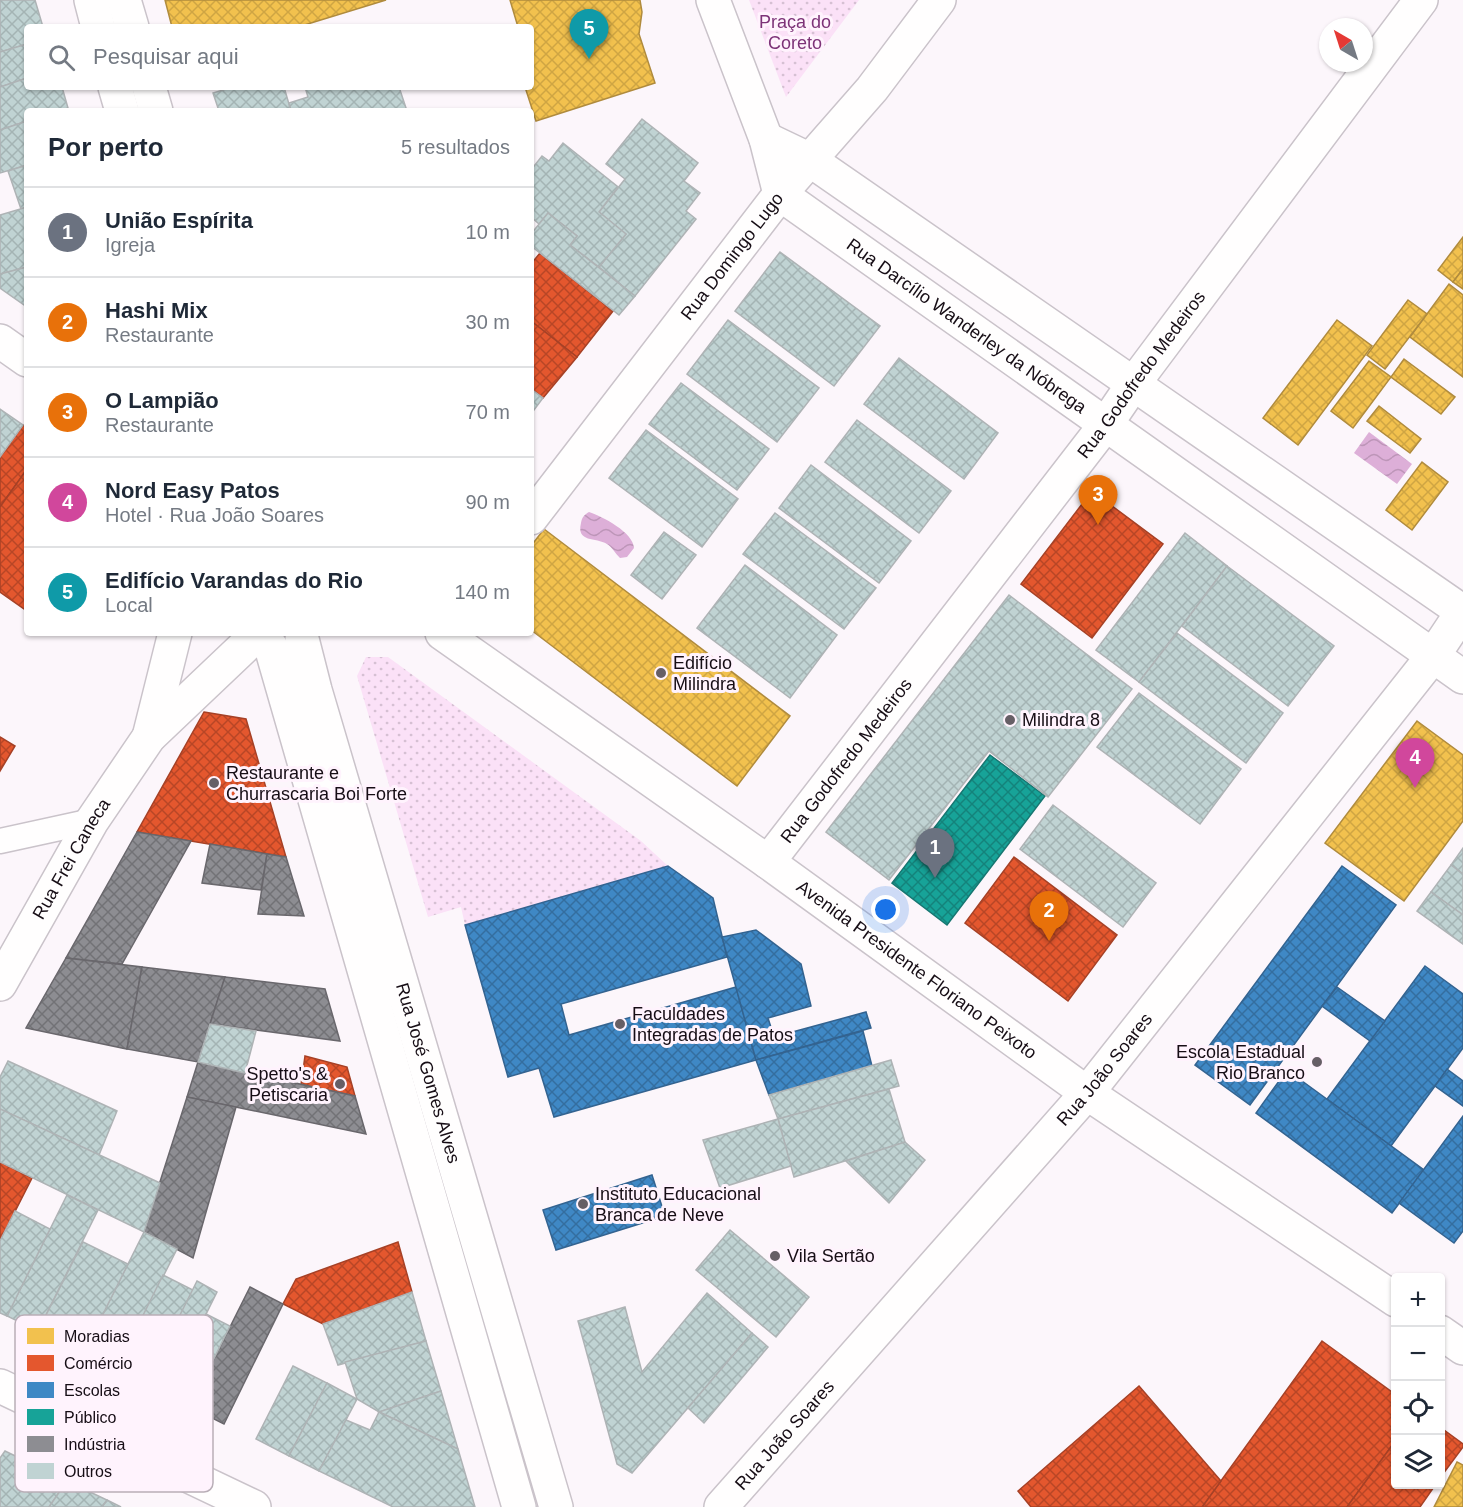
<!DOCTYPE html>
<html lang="pt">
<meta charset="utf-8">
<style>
:root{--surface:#fff;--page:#f2f2f3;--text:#1f2937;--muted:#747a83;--line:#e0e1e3;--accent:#7c3aed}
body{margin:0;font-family:Arial,sans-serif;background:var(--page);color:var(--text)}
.controls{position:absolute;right:18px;bottom:18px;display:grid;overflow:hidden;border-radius:6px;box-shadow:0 2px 4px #0004}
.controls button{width:54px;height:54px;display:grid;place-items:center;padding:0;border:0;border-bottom:2px solid var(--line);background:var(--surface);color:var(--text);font:30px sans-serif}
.compass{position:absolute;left:1319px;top:18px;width:54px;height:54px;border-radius:50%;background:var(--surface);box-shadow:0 2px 4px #0004;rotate:321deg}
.you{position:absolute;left:886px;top:910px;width:21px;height:21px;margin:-15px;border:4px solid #fff;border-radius:50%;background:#1a73e8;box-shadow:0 0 0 9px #1a73e833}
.badge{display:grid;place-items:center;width:39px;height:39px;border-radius:50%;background:var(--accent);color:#fff;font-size:20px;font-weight:700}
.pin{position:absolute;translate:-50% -50px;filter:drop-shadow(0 2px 3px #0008)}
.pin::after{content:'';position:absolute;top:32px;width:21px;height:18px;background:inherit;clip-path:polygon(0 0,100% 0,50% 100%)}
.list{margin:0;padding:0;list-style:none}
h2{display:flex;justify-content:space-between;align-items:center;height:78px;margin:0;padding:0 24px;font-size:26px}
h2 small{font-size:20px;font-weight:400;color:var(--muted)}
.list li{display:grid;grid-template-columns:39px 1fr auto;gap:18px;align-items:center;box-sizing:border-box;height:90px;padding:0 24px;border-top:2px solid var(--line)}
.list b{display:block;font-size:22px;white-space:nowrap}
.list p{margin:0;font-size:20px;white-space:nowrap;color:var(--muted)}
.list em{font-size:20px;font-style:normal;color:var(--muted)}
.icon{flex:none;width:33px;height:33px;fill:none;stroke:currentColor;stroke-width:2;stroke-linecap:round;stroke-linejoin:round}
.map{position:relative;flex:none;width:1463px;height:1507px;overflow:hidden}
.search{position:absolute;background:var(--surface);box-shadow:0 2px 4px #0004;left:24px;top:24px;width:510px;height:66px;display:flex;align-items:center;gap:15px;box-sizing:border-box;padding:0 21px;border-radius:6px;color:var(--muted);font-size:22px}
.panel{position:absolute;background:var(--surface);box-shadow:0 2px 4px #0004;left:24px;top:108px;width:510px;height:528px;border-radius:6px}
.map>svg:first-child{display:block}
.park{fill:url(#park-dots)}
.water{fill:url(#water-waves)}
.homes{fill:url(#homes-cross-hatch);stroke:#b08b3d;stroke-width:1.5}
.shops{fill:url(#shops-cross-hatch);stroke:#a64126;stroke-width:1.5}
.schools{fill:url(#schools-cross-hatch);stroke:#336390;stroke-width:1.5}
.public{fill:url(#public-cross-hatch);stroke:#177671;stroke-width:1.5}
.industry{fill:url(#industry-cross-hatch);stroke:#69676c;stroke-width:1.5}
.building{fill:url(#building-cross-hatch);stroke:#aeb3b5;stroke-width:1.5}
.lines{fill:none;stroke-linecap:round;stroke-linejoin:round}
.lane-casing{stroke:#cac3ca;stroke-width:27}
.street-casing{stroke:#cac3ca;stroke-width:36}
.secondary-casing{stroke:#cac3ca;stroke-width:36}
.lane{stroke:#fffefe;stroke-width:24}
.street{stroke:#fffefe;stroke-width:33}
.secondary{stroke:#fffefe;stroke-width:33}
.poi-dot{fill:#665f66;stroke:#fff3fd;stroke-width:2}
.labels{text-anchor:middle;stroke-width:6;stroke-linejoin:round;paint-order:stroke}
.park-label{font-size:18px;fill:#7d3378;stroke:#fff3fd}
.street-label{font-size:18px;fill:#160d15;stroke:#fff3fd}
.poi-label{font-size:18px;fill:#160d15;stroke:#fff3fd;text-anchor:start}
.key{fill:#fff3fd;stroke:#b9aeb7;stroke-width:1.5}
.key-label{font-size:16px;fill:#160d15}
</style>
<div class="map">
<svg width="1463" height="1507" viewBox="0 0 1463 1507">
<defs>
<pattern id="park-dots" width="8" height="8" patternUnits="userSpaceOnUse" patternTransform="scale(1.5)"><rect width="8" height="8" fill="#fbe1f7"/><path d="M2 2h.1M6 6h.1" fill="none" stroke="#d6c0d3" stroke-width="1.8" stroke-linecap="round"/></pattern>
<pattern id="water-waves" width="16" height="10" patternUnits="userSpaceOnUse" patternTransform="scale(1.5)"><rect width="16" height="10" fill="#ddafd8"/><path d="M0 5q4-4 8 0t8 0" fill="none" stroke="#bd95b8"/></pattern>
<pattern id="homes-cross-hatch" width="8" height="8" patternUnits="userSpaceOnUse" patternTransform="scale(1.5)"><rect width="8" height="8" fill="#f2c14e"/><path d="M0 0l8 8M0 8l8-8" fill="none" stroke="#cfa543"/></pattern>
<pattern id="shops-cross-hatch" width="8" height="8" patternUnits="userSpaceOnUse" patternTransform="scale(1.5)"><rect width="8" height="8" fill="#e4572e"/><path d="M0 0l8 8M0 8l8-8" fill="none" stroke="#b84626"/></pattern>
<pattern id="schools-cross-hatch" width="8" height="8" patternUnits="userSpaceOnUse" patternTransform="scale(1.5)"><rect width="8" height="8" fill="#3f88c5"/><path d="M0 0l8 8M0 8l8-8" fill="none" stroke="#346e9f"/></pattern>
<pattern id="public-cross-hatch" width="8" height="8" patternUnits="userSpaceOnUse" patternTransform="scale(1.5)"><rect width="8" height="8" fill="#17a398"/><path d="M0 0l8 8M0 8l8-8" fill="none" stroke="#14837b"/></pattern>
<pattern id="industry-cross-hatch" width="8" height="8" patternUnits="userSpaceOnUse" patternTransform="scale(1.5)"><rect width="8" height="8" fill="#8d8d92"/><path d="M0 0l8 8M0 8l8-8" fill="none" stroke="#727276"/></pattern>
<pattern id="building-cross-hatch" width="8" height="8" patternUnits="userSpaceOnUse" patternTransform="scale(1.5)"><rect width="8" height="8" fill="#c0d3d3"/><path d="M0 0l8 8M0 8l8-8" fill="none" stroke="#a4b4b4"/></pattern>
</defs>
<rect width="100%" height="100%" fill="#fcf6fb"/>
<g class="park">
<polygon points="749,0 859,0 786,97"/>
<polygon points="366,657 388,657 641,841 668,866 465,925 461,907 428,917 357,676"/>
</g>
<g class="water">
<polygon points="1369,432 1412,464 1397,484 1354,453"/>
<path d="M589,512C603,517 633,532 634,548L627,557L620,558C615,553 612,547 607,544C596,537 576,543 581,523C582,517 584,515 589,512Z"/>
</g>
<g class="homes">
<polygon points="165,0 386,0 298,27 172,27"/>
<polygon points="510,0 640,0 642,12 639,34 655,83 536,121 525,87 531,87 531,27 518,27"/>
<polygon points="1463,237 1463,269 1453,282 1438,270"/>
<polygon points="1463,269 1463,289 1453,282"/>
<polygon points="1449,284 1463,295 1463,377 1410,337"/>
<polygon points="1408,300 1427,314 1385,369 1367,355"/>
<polygon points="1337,320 1372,346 1298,445 1263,418"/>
<polygon points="1404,359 1455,397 1441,414 1391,377"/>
<polygon points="1369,361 1391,377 1353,428 1331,411"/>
<polygon points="1379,406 1421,439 1410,453 1367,421"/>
<polygon points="1422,462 1448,482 1412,530 1386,510"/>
<polygon points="544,529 790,716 737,786 531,630 531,546"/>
<polygon points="1417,721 1463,755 1463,821 1404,901 1325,843"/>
<polygon points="1457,1462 1463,1465 1463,1507 1434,1507"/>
</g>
<g class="shops">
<polygon points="540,253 613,311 577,357 531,321 531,264"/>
<polygon points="531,321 577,357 543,398 531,389"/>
<polygon points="23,425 27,428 27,469 0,507 0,457"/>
<polygon points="27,469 27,611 0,592 0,507"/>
<polygon points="1092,491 1163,544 1092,638 1021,584"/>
<polygon points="204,712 246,719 286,857 137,832"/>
<polygon points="0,737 15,746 0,771"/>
<polygon points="1014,857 1117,935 1068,1001 965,923"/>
<polygon points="305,1056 347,1067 355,1096 301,1085"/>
<polygon points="0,1162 32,1178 0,1241"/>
<polygon points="398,1242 412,1292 323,1324 283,1304 296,1279"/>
<polygon points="1322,1341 1396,1395 1396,1440 1347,1507 1202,1507"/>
<polygon points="1139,1386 1221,1481 1202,1507 1031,1507 1018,1491"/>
<polygon points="1440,1427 1463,1444 1463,1447 1440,1478"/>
<polygon points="1396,1440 1396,1484 1436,1484 1420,1507 1347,1507"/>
</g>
<g class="schools">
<polygon points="668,866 713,898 727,957 561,1004 569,1035 736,987 756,1060 554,1117 539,1068 508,1077 465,925"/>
<polygon points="1342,866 1396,905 1250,1105 1195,1065"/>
<polygon points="756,930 801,964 811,1006 768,1018 774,1037 866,1012 871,1028 756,1060 722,937"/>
<polygon points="1425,966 1463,994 1463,1048 1391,1146 1327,1099"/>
<polygon points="1337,987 1385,1021 1370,1041 1322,1006"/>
<polygon points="863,1031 872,1066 769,1095 756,1060"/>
<polygon points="1447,1069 1463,1081 1463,1106 1435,1086"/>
<polygon points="1287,1070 1424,1170 1392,1213 1256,1113"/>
<polygon points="1463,1116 1463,1231 1454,1243 1399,1203"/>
<polygon points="652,1175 665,1216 556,1250 543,1210"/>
</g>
<polygon class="public" points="990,755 1045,796 947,925 892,883"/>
<g class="industry">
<polygon points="137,832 191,841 122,964 66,958"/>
<polygon points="210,844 267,854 261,890 202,883"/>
<polygon points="267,854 286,857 304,916 258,914"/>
<polygon points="66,958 142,967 127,1049 26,1028"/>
<polygon points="142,967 225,977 198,1062 127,1049"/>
<polygon points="225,977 325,989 340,1041 210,1024"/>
<polygon points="198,1062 355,1096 366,1134 187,1097"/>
<polygon points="187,1097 236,1107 193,1258 144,1232"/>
<polygon points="250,1287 283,1304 224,1424 190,1407"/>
</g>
<g class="building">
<polygon points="0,0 35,0 43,27 27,27 27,44 0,52"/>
<polygon points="27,44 27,78 0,87 0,52"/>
<polygon points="27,78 27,87 62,87 68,108 59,111 27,111 27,121 0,130 0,87"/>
<polygon points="233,87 284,87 291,111 219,111 213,93"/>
<polygon points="305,87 399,87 407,111 291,111 289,103 308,97"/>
<polygon points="642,119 698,163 684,181 700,193 686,211 696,219 635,296 599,267 626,234 599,212 625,179 606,164"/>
<polygon points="27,121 27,165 0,173 0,130"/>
<polygon points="563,143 618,187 599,212 626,234 599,267 570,245 577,236 548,213 539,224 531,217 531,170 542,156 549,161"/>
<polygon points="27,165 27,207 21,209 8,171"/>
<polygon points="27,207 27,267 0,274 0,215"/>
<polygon points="548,213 577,236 570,245 635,296 619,315 531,246 531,234"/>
<polygon points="780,252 880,326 834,386 735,311"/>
<polygon points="27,267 27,307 0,288 0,274"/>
<polygon points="728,320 819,388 777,442 687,374"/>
<polygon points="899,358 998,433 964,479 864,404"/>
<polygon points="681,383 769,449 737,490 649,424"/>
<polygon points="531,389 543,398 531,414"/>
<polygon points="0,409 23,425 0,457"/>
<polygon points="857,420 951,491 919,533 825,462"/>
<polygon points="646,430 738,499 702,547 609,478"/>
<polygon points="811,465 911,541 879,583 779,508"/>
<polygon points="775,513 876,588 844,629 743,554"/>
<polygon points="664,532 696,555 662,599 631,575"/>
<polygon points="1185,533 1227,566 1139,682 1096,650"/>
<polygon points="745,565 837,635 790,698 697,628"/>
<polygon points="1227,566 1334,646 1288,706 1182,626"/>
<polygon points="1009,595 1132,689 1048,797 989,751 889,880 826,832"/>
<polygon points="1177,633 1283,713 1246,763 1139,682"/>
<polygon points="1139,693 1241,769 1200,824 1097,747"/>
<polygon points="1053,805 1156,883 1123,927 1020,849"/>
<polygon points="1463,848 1463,874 1451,865"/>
<polygon points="1451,865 1463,874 1463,915 1431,892"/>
<polygon points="1431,892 1463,915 1463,944 1417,911"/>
<polygon points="210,1024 256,1031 245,1073 198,1062"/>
<polygon points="891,1060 899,1086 778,1119 769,1095"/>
<polygon points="8,1061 117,1111 99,1155 0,1109 0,1077"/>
<polygon points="889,1089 905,1142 794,1177 778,1119"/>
<polygon points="0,1109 160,1183 144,1232 0,1162"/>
<polygon points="778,1119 791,1166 720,1188 703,1140"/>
<polygon points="905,1142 925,1160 889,1203 846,1161"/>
<polygon points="67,1195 98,1210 38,1331 7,1316"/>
<polygon points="15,1211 50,1229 7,1316 0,1313 0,1241"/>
<polygon points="730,1230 809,1297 776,1337 696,1270"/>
<polygon points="144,1232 177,1249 116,1370 83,1354"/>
<polygon points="83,1242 128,1264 83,1354 38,1331"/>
<polygon points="163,1275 193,1290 145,1385 116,1370"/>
<polygon points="197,1281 217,1292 166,1395 145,1385"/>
<polygon points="412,1292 426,1341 338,1365 323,1324"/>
<polygon points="707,1293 752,1333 632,1473 617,1464 578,1321 625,1307 642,1372"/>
<polygon points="206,1314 230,1326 190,1407 166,1395"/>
<polygon points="752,1333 768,1347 704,1423 688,1408"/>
<polygon points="426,1341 441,1391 379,1412 357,1399 345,1362"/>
<polygon points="293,1366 327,1383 289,1456 256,1439"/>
<polygon points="327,1383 357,1399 319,1471 289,1456"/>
<polygon points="441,1391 458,1449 379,1412"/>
<polygon points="379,1412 458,1449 475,1507 393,1507 319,1471 346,1420 370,1430"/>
<polygon points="5,1451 67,1481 49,1507 0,1507 0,1458"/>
<polygon points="67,1481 107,1500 102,1507 49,1507"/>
<polygon points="107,1500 121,1507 102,1507"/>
</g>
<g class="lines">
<defs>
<polyline id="lane" points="0,841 92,821"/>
<g id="street">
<path id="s1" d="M713,0L766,139L780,194L1463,677"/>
<polyline points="766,139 810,160 1463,612"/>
<polyline points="0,341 27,360"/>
<path id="s2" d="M531,518L780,194L872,89L939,0"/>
<path id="s3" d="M768,862L1106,424L1134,383L1421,0"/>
<polyline points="0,1386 254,1507"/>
<path id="s4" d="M721,1507L1087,1093L1433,656L1463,611"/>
</g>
<g id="secondary">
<polyline points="91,0 98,27"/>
<polyline points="124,0 132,27"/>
<polyline points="115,87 122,111"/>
<polyline points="149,87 156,111"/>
<path id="s5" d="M442,633L768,862L1087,1093L1396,1300"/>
<path id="s6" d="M302,639L315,690L556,1507"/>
<polyline points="271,647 519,1507"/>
<polyline points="149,737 175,633"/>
<path id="s7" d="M0,984L92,821L149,737L247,644"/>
<polyline points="1440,1332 1463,1348"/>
</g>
</defs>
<use href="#lane" class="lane-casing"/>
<use href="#street" class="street-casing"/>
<use href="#secondary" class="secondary-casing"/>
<use href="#lane" class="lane"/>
<use href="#street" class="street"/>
<use href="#secondary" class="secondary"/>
</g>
<g class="poi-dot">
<circle cx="661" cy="673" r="6"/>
<circle cx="1010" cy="720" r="6"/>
<circle cx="214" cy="783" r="6"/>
<circle cx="620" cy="1024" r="6"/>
<circle cx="1317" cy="1062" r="6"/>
<circle cx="340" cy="1084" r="6"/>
<circle cx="583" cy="1204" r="6"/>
<circle cx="775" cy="1256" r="6"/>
</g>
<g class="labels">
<g class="park-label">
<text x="795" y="28">Praça do<tspan x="795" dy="21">Coreto</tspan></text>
</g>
<g class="street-label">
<text dy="6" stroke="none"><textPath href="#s2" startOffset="330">Rua Domingo Lugo</textPath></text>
<text dy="6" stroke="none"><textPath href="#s1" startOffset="434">Rua Darcílio Wanderley da Nóbrega</textPath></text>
<text dy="6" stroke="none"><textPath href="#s3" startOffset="614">Rua Godofredo Medeiros</textPath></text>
<text dy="6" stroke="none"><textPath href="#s3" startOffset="128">Rua Godofredo Medeiros</textPath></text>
<text dy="6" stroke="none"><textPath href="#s7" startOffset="144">Rua Frei Caneca</textPath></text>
<text dy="6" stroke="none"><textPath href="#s5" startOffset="582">Avenida Presidente Floriano Peixoto</textPath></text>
<text dy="6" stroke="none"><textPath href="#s4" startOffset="582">Rua João Soares</textPath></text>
<text dy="6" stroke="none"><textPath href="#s6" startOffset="452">Rua José Gomes Alves</textPath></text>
<text dy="6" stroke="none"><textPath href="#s4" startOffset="96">Rua João Soares</textPath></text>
</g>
<g class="poi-label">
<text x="673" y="669">Edifício<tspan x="673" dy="21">Milindra</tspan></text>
<text x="1022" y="726">Milindra 8</text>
<text x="226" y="779">Restaurante e<tspan x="226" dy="21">Churrascaria Boi Forte</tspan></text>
<text x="632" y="1020">Faculdades<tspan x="632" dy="21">Integradas de Patos</tspan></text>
<text x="1305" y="1058" text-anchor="end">Escola Estadual<tspan x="1305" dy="21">Rio Branco</tspan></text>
<text x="328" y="1080" text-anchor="end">Spetto's &amp;<tspan x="328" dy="21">Petiscaria</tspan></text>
<text x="595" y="1200">Instituto Educacional<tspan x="595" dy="21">Branca de Neve</tspan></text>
<text x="787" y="1262">Vila Sertão</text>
</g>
</g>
<rect x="15" y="1315" width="198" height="177" rx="9" class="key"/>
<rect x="27" y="1328" width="27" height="16" fill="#f2c14e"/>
<rect x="27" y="1355" width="27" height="16" fill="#e4572e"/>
<rect x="27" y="1382" width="27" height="16" fill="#3f88c5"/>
<rect x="27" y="1409" width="27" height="16" fill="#17a398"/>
<rect x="27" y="1436" width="27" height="16" fill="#8d8d92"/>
<rect x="27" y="1463" width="27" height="16" fill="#c0d3d3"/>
<g class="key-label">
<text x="64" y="1342">Moradias</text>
<text x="64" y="1369">Comércio</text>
<text x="64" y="1396">Escolas</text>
<text x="64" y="1423">Público</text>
<text x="64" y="1450">Indústria</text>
<text x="64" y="1477">Outros</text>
</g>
</svg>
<div class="controls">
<button>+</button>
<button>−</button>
<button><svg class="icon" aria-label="locate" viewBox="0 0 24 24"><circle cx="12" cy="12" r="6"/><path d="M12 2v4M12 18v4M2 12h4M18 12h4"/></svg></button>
<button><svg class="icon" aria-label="layers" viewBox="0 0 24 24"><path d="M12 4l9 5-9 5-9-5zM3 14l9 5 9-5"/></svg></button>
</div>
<svg class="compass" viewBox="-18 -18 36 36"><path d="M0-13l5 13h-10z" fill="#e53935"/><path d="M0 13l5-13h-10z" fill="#747a83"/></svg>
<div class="you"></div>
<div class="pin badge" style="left:935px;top:878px;background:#6b7280">1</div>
<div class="pin badge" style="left:1049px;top:941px;background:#e8710a">2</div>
<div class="pin badge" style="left:1098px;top:525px;background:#e8710a">3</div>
<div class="pin badge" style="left:1415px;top:788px;background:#d1479c">4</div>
<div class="pin badge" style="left:589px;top:59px;background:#0f9aa8">5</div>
<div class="search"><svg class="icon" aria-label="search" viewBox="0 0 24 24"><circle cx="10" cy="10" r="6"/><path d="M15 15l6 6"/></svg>Pesquisar aqui</div>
<section class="panel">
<h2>Por perto<small>5 resultados</small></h2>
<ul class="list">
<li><span class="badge" style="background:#6b7280">1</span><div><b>União Espírita</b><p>Igreja</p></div><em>10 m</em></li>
<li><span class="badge" style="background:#e8710a">2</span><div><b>Hashi Mix</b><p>Restaurante</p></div><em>30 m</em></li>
<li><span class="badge" style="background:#e8710a">3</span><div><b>O Lampião</b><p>Restaurante</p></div><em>70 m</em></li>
<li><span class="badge" style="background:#d1479c">4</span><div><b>Nord Easy Patos</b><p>Hotel · Rua João Soares</p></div><em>90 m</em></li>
<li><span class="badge" style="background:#0f9aa8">5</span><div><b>Edifício Varandas do Rio</b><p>Local</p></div><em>140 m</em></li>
</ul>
</section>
</div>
